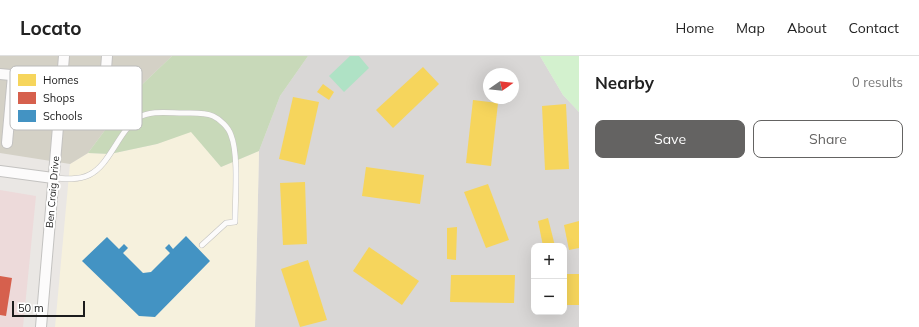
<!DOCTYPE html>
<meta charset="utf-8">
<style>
:root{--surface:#fff;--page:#f2f2f2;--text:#222;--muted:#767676;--line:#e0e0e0;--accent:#646362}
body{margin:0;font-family:Mulish,sans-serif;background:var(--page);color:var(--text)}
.controls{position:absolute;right:12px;bottom:12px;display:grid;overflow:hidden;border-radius:8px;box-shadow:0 4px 16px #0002}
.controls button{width:36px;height:36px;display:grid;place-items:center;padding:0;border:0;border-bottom:1px solid var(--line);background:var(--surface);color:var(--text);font:20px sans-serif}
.compass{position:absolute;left:483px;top:12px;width:36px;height:36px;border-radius:50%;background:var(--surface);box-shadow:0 4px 16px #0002;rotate:76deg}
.scale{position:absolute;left:12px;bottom:10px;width:73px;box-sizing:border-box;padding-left:4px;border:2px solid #1c1c1c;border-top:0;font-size:11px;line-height:14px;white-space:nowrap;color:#1c1c1c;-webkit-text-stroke:3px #fff;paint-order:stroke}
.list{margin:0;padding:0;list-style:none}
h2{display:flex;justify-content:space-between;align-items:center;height:52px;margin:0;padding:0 16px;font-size:17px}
h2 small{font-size:13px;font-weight:400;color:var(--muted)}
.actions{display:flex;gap:8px;padding:12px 16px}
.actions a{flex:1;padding:9px 0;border:1px solid var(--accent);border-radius:8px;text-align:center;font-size:14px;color:var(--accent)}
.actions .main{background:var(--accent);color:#fff}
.map{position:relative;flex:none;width:579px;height:271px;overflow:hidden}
header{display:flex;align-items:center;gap:24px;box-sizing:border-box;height:56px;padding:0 20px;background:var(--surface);border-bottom:1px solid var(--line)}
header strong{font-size:19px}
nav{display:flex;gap:22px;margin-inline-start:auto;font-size:14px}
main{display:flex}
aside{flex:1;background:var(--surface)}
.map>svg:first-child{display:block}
.residential{fill:#d9d7d6;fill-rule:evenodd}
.commercial{fill:#eddada}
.education{fill:#f6f1dd}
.construction{fill:#d4d1c6}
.forest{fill:#c8d9b9}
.park{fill:#d3f1ce}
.pitch{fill:#afe2c5}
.homes{fill:#f6d55c}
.shops{fill:#d6604d}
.schools{fill:#4393c3}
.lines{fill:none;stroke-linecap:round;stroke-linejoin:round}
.lane-casing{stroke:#c3c2c0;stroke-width:6}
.street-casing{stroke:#c3c2c0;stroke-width:12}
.lane{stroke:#fcfbfb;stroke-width:5}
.street{stroke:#fcfbfb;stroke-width:10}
.labels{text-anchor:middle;stroke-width:4;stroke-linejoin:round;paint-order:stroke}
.street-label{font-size:10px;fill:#1c1c1c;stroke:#fff}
.key{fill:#fff;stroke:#bbb;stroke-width:1}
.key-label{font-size:11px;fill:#1c1c1c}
</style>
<header>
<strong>Locato</strong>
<nav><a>Home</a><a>Map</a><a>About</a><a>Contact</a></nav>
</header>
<main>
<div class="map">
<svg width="579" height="271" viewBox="0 0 579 271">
<rect width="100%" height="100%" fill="#eae7e4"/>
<path class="residential" d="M308,0H540L563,39L579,56V271H255L259,95L280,40ZM489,18H513V42H489ZM534,190H564V256H534Z"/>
<polygon class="commercial" points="0,134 36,140 23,271 0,271"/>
<polygon class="education" points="191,75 221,111 259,95 255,271 55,271 70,108 88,97 110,98 157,88"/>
<polygon class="construction" points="0,0 172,0 131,39 88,97 70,108 0,97"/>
<polygon class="forest" points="172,0 308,0 280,40 259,95 221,111 191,76 157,88 110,98 88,97 131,39"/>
<polygon class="park" points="540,0 579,0 579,56 563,39"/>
<polygon class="pitch" points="350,0 359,0 369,12 344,36 329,20"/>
<g class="homes">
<polygon points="423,11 439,28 393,72 376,54"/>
<polygon points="323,28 334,36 329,44 317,36"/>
<polygon points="293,41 319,46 305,109 279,103"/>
<polygon points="473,44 498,47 491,110 466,107"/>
<polygon points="566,48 569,113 545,114 542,50"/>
<polygon points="366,111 424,119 420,148 362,140"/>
<polygon points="305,126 307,188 283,189 280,127"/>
<polygon points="488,128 509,184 486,192 464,136"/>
<polygon points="548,162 555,190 543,190 538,165"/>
<polygon points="579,165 579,192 569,194 564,169"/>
<polygon points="457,171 456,204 447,203 447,172"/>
<polygon points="369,191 419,225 402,249 353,215"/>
<polygon points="308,204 327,264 300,271 281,213"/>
<rect x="564" y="218" width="15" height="31"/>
<polygon points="451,219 515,219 514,247 450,246"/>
</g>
<polygon class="shops" points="0,220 12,222 6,260 0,259"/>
<polygon class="schools" points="186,180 210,205 155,261 139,260 82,205 107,181 119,193 124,188 128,192 123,197 143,217 151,216 170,197 165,192 169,188 173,193"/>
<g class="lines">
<defs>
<path id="lane" d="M53,122C65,123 79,124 89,119C110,109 118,76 138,62C150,54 169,57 183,57C192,57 204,56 213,60C220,63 229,72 231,79C239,99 235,144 235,166L226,167L202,189"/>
<g id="street">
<polyline points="0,18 62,24"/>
<path d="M60,44C104,46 104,42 107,0"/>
<polyline points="7,87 13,19"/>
<polyline points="0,115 53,122"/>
<polyline points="41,271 64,0"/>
</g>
</defs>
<use href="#lane" class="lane-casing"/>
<use href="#street" class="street-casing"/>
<use href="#lane" class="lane"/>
<use href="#street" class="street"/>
</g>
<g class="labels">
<g class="street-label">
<text transform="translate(52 136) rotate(-85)" y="4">Ben Craig Drive</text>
</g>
</g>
<rect x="10" y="10" width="132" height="64" rx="6" class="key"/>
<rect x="18" y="18" width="18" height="12" fill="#f6d55c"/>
<rect x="18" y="36" width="18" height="12" fill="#d6604d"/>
<rect x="18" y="54" width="18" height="12" fill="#4393c3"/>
<g class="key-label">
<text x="43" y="28">Homes</text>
<text x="43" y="46">Shops</text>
<text x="43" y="64">Schools</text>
</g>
</svg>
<div class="controls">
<button>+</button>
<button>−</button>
</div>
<svg class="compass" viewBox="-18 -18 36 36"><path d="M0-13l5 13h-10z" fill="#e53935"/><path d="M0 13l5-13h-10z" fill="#767676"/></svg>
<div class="scale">50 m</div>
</div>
<aside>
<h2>Nearby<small>0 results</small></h2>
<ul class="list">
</ul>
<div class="actions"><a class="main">Save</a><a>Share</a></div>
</aside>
</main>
